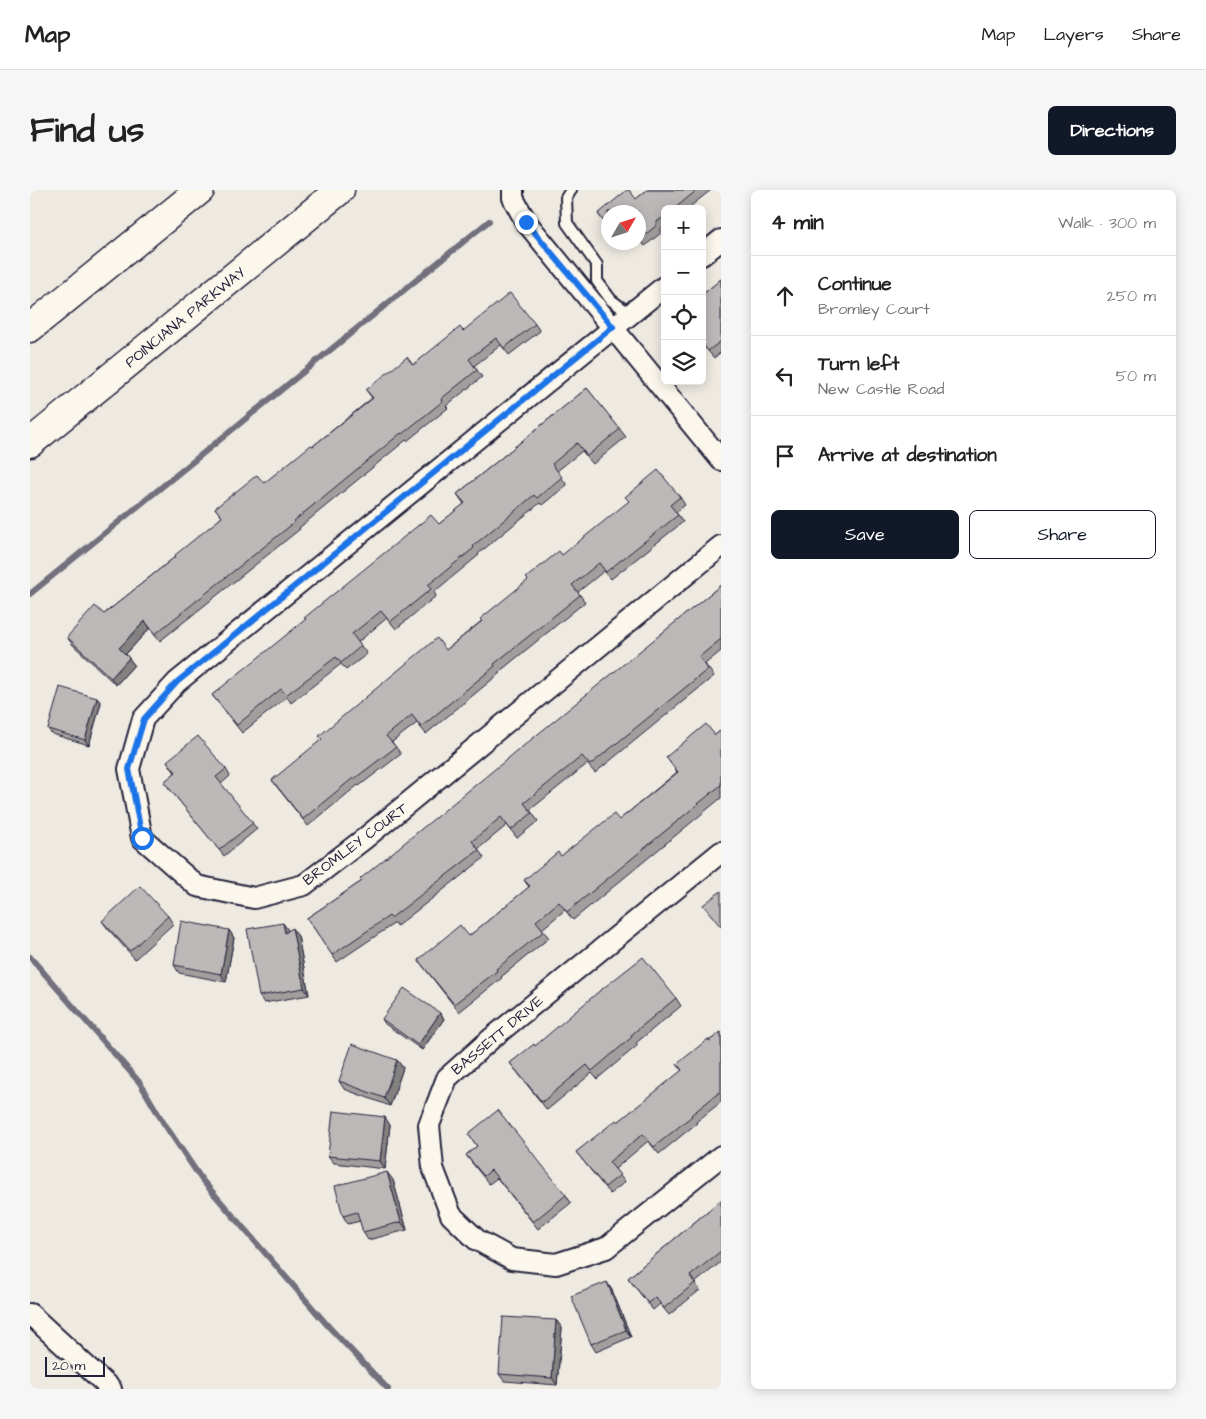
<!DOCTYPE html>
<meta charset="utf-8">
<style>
:root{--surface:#fff;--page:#f6f6f6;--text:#222;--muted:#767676;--line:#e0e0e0;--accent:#111827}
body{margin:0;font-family:"Architects Daughter",sans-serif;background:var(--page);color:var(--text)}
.controls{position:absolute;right:15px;top:15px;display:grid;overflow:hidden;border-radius:8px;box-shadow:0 2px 12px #0003}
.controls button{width:45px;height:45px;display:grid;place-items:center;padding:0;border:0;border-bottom:1px solid var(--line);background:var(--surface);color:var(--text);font:25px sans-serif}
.compass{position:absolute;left:571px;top:15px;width:45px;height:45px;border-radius:50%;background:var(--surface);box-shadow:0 2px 12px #0003;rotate:51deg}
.scale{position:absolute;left:15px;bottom:12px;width:60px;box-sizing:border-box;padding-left:5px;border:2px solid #22223b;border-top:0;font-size:14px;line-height:18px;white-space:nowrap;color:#22223b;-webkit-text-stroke:4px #fbf7ec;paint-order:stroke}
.stop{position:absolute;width:15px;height:15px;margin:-11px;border:4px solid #1a73e8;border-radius:50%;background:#fff}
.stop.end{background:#1a73e8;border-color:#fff;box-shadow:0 1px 5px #0008}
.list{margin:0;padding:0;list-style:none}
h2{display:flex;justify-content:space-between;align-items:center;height:65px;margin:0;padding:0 20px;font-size:21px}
h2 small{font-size:16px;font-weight:400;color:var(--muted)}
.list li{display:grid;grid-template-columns:32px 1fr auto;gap:15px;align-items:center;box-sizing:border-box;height:80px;padding:0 20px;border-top:1px solid var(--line)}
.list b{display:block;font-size:19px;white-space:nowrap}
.list p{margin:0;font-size:16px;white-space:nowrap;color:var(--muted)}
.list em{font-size:16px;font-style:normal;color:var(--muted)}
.actions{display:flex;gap:10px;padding:15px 20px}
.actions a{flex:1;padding:11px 0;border:1px solid var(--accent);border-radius:8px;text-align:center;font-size:18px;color:var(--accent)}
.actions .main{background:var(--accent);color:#fff}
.icon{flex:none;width:28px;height:28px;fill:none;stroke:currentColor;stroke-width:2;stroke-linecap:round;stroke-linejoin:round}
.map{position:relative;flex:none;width:691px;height:1199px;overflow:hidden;border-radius:8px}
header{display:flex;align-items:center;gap:30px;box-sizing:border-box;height:70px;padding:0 25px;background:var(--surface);border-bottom:1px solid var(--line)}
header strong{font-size:24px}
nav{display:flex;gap:28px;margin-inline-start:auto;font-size:18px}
.intro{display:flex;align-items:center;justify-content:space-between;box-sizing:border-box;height:120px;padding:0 30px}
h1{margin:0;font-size:35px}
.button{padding:12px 22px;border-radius:8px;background:var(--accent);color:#fff;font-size:18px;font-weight:700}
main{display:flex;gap:30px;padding:0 30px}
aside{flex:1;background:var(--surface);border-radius:8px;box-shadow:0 2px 12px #0003}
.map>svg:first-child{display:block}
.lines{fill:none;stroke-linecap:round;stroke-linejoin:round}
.stream{stroke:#716f7c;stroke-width:6}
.lane-casing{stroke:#22223b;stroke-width:14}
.street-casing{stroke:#22223b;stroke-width:24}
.highway-casing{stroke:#22223b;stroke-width:31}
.lane{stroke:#fbf7ec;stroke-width:10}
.street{stroke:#fbf7ec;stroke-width:20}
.highway{stroke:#fbf7ec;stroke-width:28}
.wall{fill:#a29e9e;stroke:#22223b}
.shaded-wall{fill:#848181;stroke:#22223b}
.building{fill:#bcb8b8;stroke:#22223b}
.route{stroke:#1a73e8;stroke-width:6}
.labels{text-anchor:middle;stroke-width:4;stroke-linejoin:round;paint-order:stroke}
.street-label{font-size:15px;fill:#22223b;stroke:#fbf7ec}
</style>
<header>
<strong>Map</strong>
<nav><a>Map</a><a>Layers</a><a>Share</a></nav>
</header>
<div class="intro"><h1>Find us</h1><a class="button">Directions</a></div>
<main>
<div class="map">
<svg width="691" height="1199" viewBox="0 0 691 1199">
<rect width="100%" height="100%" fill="#eeeae2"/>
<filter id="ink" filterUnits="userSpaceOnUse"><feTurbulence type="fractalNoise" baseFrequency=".02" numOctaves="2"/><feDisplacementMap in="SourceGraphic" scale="10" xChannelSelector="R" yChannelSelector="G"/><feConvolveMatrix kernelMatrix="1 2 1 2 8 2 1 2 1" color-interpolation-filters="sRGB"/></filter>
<g filter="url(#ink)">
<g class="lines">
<g class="stream">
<polyline points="0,404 459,31"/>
<polyline points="0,767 110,893 133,932 172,990 299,1137 358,1199"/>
</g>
<defs>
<polyline id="lane" points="541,0 536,8 537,33 567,75 567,91 581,110 600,124"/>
<g id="street">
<polyline points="483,0 483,8 496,32 691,270"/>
<polyline points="672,65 691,50"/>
<polyline points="635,96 147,492 113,529 99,579 112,648 167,696 224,708 274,695 334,649 691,356"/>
<polyline points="691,662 462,848 417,888 399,935 403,978 421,1025 447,1050 482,1069 526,1074 576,1058 691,966"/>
<polyline points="0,1124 81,1199"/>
</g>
<g id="highway">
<polyline points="0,138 170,0"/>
<polyline points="0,253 310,0"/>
</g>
</defs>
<use href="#lane" class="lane-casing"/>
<use href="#street" class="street-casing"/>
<use href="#highway" class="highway-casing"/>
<use href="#lane" class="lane"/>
<use href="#street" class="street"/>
<use href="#highway" class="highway"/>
</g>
<g class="wall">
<polygon points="617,0 681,0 657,19 635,19 635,36 630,40 632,42 615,56 608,48 608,22 578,22 578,37 568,24 606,9"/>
<polygon points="691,89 691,162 684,168 672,154 672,105"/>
<polygon points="505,134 510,141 479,165 471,155 444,176 452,187 416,216 418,218 377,251 376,250 269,338 270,339 130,451 120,438 96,464 104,475 86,495 42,454 37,447 74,424 146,366 192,327 185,318 234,293 283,256 342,208 336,200 383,175 433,141"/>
<polygon points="557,198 596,247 563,274 552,261 527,281 537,295 512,315 510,313 448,364 449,365 404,402 406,406 366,439 357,428 328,452 337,464 316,480 311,474 261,513 257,507 212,543 182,505 409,334 434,314 427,304"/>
<polygon points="650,307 655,315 646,322 653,332 581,389 574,381 548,402 555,412 469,482 470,483 396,544 387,533 362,552 371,564 329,596 328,595 278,636 247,597 242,590 416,460 532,365"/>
<polygon points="691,395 691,461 675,474 684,486 565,583 557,574 500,620 508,631 487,648 477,635 448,659 454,668 367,736 365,733 307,772 277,728 332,691"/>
<polygon points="67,508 71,513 59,555 22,544 18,539"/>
<polygon points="691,540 691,608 543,730 535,720 512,739 519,748 471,787 472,788 429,822 388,770 439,746 499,697 494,690 589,630 647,582 636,567 685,545"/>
<polygon points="137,571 196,579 200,586 191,594 227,639 194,666 134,592 145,583"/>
<polygon points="138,726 143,734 105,769 78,739 72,731"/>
<polygon points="199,740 204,748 196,792 149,783 144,775"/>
<polygon points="258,741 268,746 279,805 234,813 229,806"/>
<polygon points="646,808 651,816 606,853 608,855 567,889 562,883 517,920 480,873 505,856"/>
<polygon points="410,823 414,829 392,860 355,834 352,829"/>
<polygon points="691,842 691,912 666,932 667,933 629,964 618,951 585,979 595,992 580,1004 546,962 588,932 652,881 647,874 679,851"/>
<polygon points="367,870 373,878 360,916 314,899 309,891"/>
<polygon points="360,935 355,979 304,973 298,966"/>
<polygon points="438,944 536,1005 541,1013 508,1039 467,988 459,994 442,973 436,965 447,956"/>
<polygon points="363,990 377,1040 338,1050 333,1042 330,1031 318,1034 313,1026"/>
<polygon points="691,1010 691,1072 665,1093 670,1100 639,1125 630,1114 623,1120 598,1088"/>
<polygon points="582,1100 601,1147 566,1162 561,1154"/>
<polygon points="526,1130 532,1138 527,1195 474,1191 469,1184"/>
</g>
<g class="shaded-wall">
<polygon points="115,431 120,438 94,466 89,458"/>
<polygon points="99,468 104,475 86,495 81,488"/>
<polygon points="67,508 71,513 59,555 55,550"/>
<polygon points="253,733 258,740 260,751 255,743"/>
<polygon points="262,738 268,746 279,805 274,798"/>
<polygon points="199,740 204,748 196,792 191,784"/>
<polygon points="410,823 414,829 392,860 388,855"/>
<polygon points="367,870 373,878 360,916 354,908"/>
<polygon points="355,927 360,935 355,979 350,971"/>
<polygon points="357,982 363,990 377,1040 371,1032"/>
<polygon points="577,1092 582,1100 601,1147 596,1140"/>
<polygon points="526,1130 532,1138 527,1195 522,1188"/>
</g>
<g class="building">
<polygon points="597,0 599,0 606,9 617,0 667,0 644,19 635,19 635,26 625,33 627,35 610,49 608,47 608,22 578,22 578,36 568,24"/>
<polygon points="691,89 691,151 678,161 672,153 672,105"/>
<polygon points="480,103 505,134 474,158 466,148 439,169 447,180 411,209 413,211 372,244 371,243 264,331 265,332 125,444 115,431 89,458 99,468 81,488 37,447 65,416 74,424 146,366 145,365 192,327 185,318 227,285 234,293 281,255 283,256 343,208 336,200 377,167 383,175 430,137 433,141"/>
<polygon points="557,198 590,239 557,266 547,253 522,274 532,287 507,308 504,305 443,356 444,358 398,395 401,399 360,432 351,421 322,444 331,456 311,473 306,467 256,505 251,499 207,535 182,505 276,429 274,428 401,325 409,334 435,313 427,304"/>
<polygon points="628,280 650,307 640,315 648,325 576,382 569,373 542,395 550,405 464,474 465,476 391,537 382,525 356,546 366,557 324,589 323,588 273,629 242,590 292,549 289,546 407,448 416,460 452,431 450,429 498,390 496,388 529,361 532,365 599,311 595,307"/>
<polygon points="691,395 691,449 669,467 678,479 560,575 552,566 494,613 502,623 481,640 471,627 442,651 449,660 361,728 359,726 302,765 277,728 332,691 330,689"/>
<polygon points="30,497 67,508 55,550 18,539"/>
<polygon points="676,534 685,545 691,540 691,595 537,722 529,712 506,731 514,741 466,779 467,781 424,814 388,770 430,735 439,746 500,696 494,690 528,662 531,666 584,624 589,630 648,582 636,567"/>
<polygon points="168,546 196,579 186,587 223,633 189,660 134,592 146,582 137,571"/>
<polygon points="110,696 138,726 100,761 72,731"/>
<polygon points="691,701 691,737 673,715"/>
<polygon points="151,731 199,740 191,784 144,775"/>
<polygon points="253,733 255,743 262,738 274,798 229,806 217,739"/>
<polygon points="613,767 646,808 601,845 602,847 562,881 557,875 512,912 480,873 504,854 505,856 567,803"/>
<polygon points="374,798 410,823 388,855 352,829"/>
<polygon points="691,842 691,901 661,925 662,926 624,957 613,944 579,972 590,985 575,997 546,962 586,930 588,932 652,880 647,874 678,849 679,851"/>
<polygon points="322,854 367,870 354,908 309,891"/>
<polygon points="468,920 536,1005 503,1032 461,980 454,986 436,965 447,956 438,944"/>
<polygon points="303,921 355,927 350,971 298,966"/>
<polygon points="357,982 371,1032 333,1042 327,1022 313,1026 305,996"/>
<polygon points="691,1010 691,1061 660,1086 665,1093 634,1118 625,1107 618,1113 598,1088"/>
<polygon points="577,1092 596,1140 561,1154 541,1106"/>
<polygon points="473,1127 526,1130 522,1188 469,1184"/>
</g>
</g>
<g class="lines" filter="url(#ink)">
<polyline class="route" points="112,648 99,579 114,529 147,492 583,137 496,32"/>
</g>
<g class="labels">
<g class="street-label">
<text transform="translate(155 127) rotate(-39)" y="5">POINCIANA PARKWAY</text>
<text transform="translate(325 654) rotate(-37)" y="5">BROMLEY COURT</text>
<text transform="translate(467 845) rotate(-40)" y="5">BASSETT DRIVE</text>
</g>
</g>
</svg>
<div class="controls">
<button>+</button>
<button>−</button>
<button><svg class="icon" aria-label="locate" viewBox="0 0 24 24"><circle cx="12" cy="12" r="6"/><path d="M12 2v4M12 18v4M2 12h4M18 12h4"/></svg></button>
<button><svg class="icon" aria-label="layers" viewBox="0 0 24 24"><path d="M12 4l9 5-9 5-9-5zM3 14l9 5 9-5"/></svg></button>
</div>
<svg class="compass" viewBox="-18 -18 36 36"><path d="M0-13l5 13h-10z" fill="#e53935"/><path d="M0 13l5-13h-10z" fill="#767676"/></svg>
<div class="scale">20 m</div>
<div class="stop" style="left:112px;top:648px"></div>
<div class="stop end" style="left:496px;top:32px"></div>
</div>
<aside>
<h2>4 min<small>Walk · 300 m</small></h2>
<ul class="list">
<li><svg class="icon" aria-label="ahead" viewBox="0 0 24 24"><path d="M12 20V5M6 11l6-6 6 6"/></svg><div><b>Continue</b><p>Bromley Court</p></div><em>250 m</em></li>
<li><svg class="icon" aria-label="left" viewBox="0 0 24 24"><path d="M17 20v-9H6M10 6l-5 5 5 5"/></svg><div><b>Turn left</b><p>New Castle Road</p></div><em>50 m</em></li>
<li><svg class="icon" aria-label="arrive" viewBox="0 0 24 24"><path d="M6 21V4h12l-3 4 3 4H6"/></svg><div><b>Arrive at destination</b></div></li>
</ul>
<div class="actions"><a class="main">Save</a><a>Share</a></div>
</aside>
</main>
